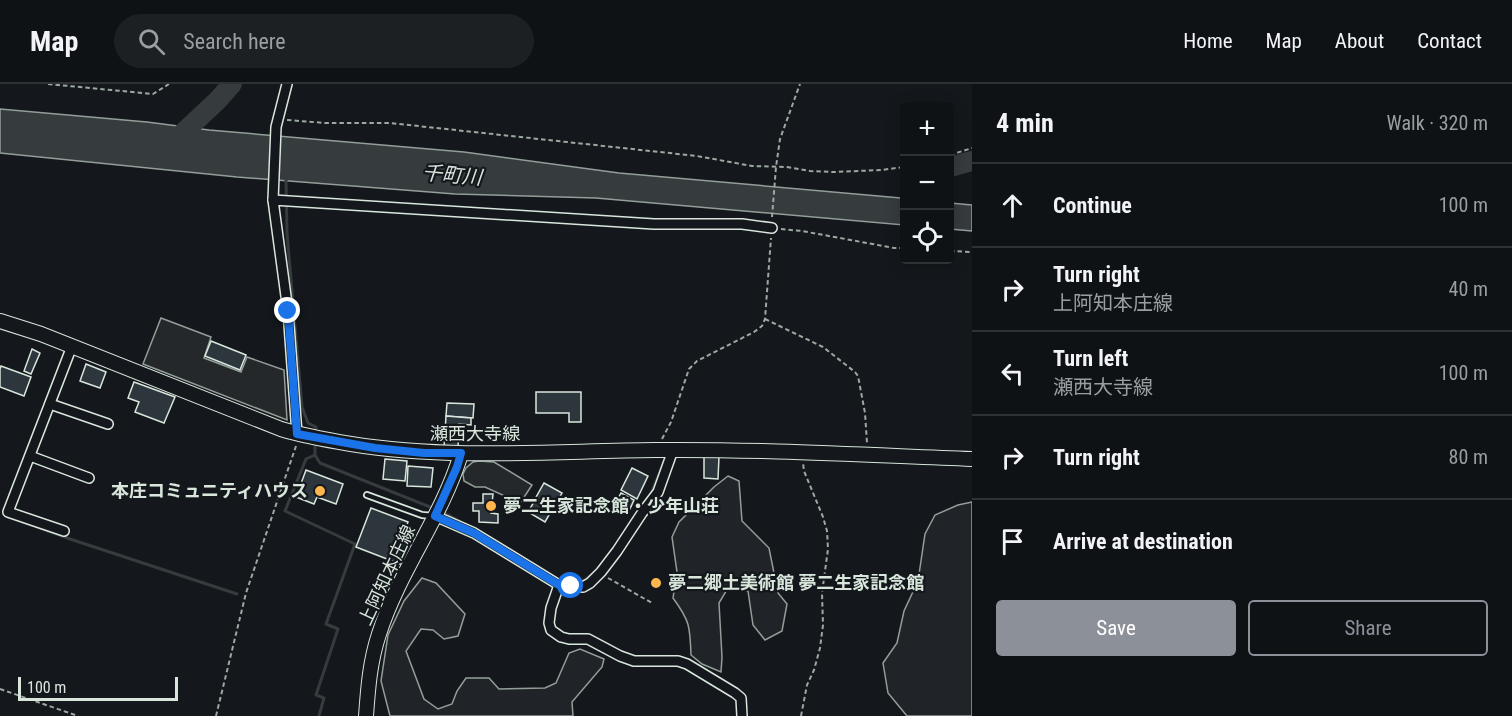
<!DOCTYPE html>
<meta charset="utf-8">
<style>
:root{--surface:#0f1215;--page:#1d2022;--text:#f1f3f6;--muted:#9b9ea0;--line:#2f3234;--accent:#8c9099}
body{margin:0;font-family:"Roboto Condensed","Noto Sans JP",sans-serif;background:var(--page);color:var(--text)}
.controls{position:absolute;right:18px;top:18px;display:grid;overflow:hidden;border-radius:6px;box-shadow:0 3px 15px #0003}
.controls button{width:54px;height:54px;display:grid;place-items:center;padding:0;border:0;border-bottom:2px solid var(--line);background:var(--surface);color:var(--text);font:30px sans-serif}
.scale{position:absolute;left:18px;bottom:15px;width:160px;box-sizing:border-box;padding-left:6px;border:3px solid #d8e6dc;border-top:0;font-size:16px;line-height:21px;white-space:nowrap;color:#d8e6dc;-webkit-text-stroke:4px #14181c;paint-order:stroke}
.stop{position:absolute;width:18px;height:18px;margin:-14px;border:4px solid #1a73e8;border-radius:50%;background:#fff}
.stop.end{background:#1a73e8;border-color:#fff;box-shadow:0 2px 6px #0008}
.list{margin:0;padding:0;list-style:none}
h2{display:flex;justify-content:space-between;align-items:center;height:78px;margin:0;padding:0 24px;font-size:26px}
h2 small{font-size:20px;font-weight:400;color:var(--muted)}
.list li{display:grid;grid-template-columns:39px 1fr auto;gap:18px;align-items:center;box-sizing:border-box;height:84px;padding:0 24px;border-top:2px solid var(--line)}
.list b{display:block;font-size:22px;white-space:nowrap}
.list p{margin:0;font-size:20px;white-space:nowrap;color:var(--muted)}
.list em{font-size:20px;font-style:normal;color:var(--muted)}
.actions{display:flex;gap:12px;padding:18px 24px}
.actions a{flex:1;padding:14px 0;border:2px solid var(--accent);border-radius:6px;text-align:center;font-size:21px;color:var(--accent)}
.actions .main{background:var(--accent);color:#fff}
.icon{flex:none;width:33px;height:33px;fill:none;stroke:currentColor;stroke-width:2;stroke-linecap:round;stroke-linejoin:round}
.map{position:relative;flex:none;width:972px;height:632px;overflow:hidden}
header{display:flex;align-items:center;gap:36px;box-sizing:border-box;height:84px;padding:0 30px;background:var(--surface);border-bottom:2px solid var(--line)}
header strong{font-size:28px}
nav{display:flex;gap:33px;margin-inline-start:auto;font-size:21px}
.search{width:420px;height:54px;background:var(--page);display:flex;align-items:center;gap:15px;box-sizing:border-box;padding:0 21px;border-radius:33px;color:var(--muted);font-size:22px}
main{display:flex}
aside{flex:1;background:var(--surface)}
.map>svg:first-child{display:block}
.green{fill:#202428;stroke:#939e99;stroke-width:1.5}
.parking{fill:#24282b;stroke:#939e99;stroke-width:1.5}
.water{fill:#363b3e;stroke:#939e99;stroke-width:1.5}
.lines{fill:none;stroke-linecap:round;stroke-linejoin:round}
.stream{stroke:#363b3e;stroke-width:3}
.river{stroke:#363b3e;stroke-width:20}
.building{fill:#2c363c;stroke:#d8e6dc;stroke-width:1.5}
.service-casing{stroke:#d8e6dc;stroke-width:8}
.minor-casing{stroke:#d8e6dc;stroke-width:12}
.secondary-casing{stroke:#d8e6dc;stroke-width:16}
.path{stroke:#9da8a2;stroke-width:2;stroke-dasharray:4.5 3;stroke-linecap:butt}
.service{stroke:#14181c;stroke-width:4.5}
.minor{stroke:#14181c;stroke-width:9}
.secondary{stroke:#14181c;stroke-width:14}
.route{stroke:#1a73e8;stroke-width:8}
.poi-dot{fill:#ffb74d;stroke:#14181c;stroke-width:2}
.labels{text-anchor:middle;stroke-width:4.5;stroke-linejoin:round;paint-order:stroke}
.street-label{font-size:18px;fill:#d8e6dc;stroke:#14181c}
.poi-label{font-size:18px;font-weight:bold;fill:#d8e6dc;stroke:#14181c;text-anchor:start}
.water-label{font-size:20px;font-style:italic;fill:#d8e6dc;stroke:#14181c}
</style>
<header>
<strong>Map</strong>
<div class="search"><svg class="icon" aria-label="search" viewBox="0 0 24 24"><circle cx="10" cy="10" r="6"/><path d="M15 15l6 6"/></svg>Search here</div>
<nav><a>Home</a><a>Map</a><a>About</a><a>Contact</a></nav>
</header>
<main>
<div class="map">
<svg width="972" height="632" viewBox="0 0 972 632">
<rect width="100%" height="100%" fill="#14181c"/>
<g class="green">
<path d="M728,392L739,397L742,437L769,464L778,509L787,520L782,547L765,556L753,541L748,507L729,502L719,519L722,573L721,588L702,580L691,571C690,543 690,537 673,514L677,488L672,453L679,438L714,403Z"/>
<polygon points="972,418 972,632 907,632 888,609 883,579 897,559 904,527 918,497 925,450 935,431 958,421"/>
<polygon points="422,494 436,499 465,530 458,552 444,555 433,546 421,545 406,567 424,615 438,625 452,620 457,607 466,594 489,594 499,605 545,604 556,599 569,569 580,565 604,575 602,583 572,618 573,632 390,632 381,597 388,551 404,517"/>
</g>
<g class="parking">
<polygon points="161,234 211,253 204,274 241,288 247,273 284,286 287,336 143,280"/>
<polygon points="479,377 494,378 532,401 519,421 510,418 505,412 485,403 475,403 464,397 463,390 466,384 473,378"/>
</g>
<g class="water">
<polygon points="0,25 147,38 209,46 464,68 619,89 901,114 904,114 904,141 596,114 455,110 237,93 0,69"/>
<polygon points="950,119 972,121 972,147 950,145"/>
</g>
<g class="lines">
<g class="stream">
<polyline points="286,94 287,149 302,323 308,339 316,343 315,348"/>
<polyline points="315,358 315,371 320,379 435,425"/>
<polyline points="315,371 306,375 285,427 355,460 326,540 338,545 316,611 324,614 319,632"/>
<polyline points="650,412 664,378"/>
<polyline points="441,427 472,444"/>
<polyline points="21,437 70,455 237,510"/>
<polyline points="575,498 585,496 597,486"/>
</g>
<g class="river">
<polyline points="170,61 218,16 232,0"/>
<polyline points="950,83 972,77"/>
</g>
</g>
<g class="building">
<polygon points="211,257 246,271 240,286 205,272"/>
<polygon points="32,265 40,269 31,290 24,287"/>
<polygon points="86,280 106,288 100,304 80,297"/>
<polygon points="1,282 31,293 24,312 0,303 0,285"/>
<polygon points="134,298 175,313 164,339 135,328 139,318 128,314"/>
<polygon points="536,308 581,308 581,338 569,338 569,329 536,329"/>
<polygon points="447,319 474,320 473,334 446,332"/>
<polygon points="446,332 471,334 471,341 459,340 458,364 444,363"/>
<polygon points="704,372 719,373 718,395 704,394"/>
<polygon points="385,375 407,377 405,397 383,395"/>
<polygon points="408,382 433,384 431,403 407,402"/>
<polygon points="632,384 648,392 637,415 621,406"/>
<polygon points="306,386 343,400 336,420 317,413 314,420 296,413"/>
<polygon points="544,399 562,409 553,425 535,415"/>
<polygon points="621,409 634,416 629,427 615,420"/>
<polygon points="483,410 493,410 491,429 498,430 498,439 479,438 479,427 473,427 473,419 483,419"/>
<polygon points="535,416 552,426 545,438 528,428"/>
<polygon points="371,424 408,438 402,454 409,457 400,480 356,463"/>
</g>
<g class="lines">
<defs>
<polyline id="service" points="367,411 422,431 433,432"/>
<g id="minor">
<polyline points="273,116 276,43 287,0"/>
<polyline points="50,320 108,340"/>
<polyline points="297,350 288,227 273,116 654,140 742,140 772,144"/>
<polyline points="30,372 89,394"/>
<polyline points="435,432 474,449 559,501 551,524 549,539 551,546 561,553 569,555 588,555 620,572 634,577 678,577 687,580 735,609 741,614 742,632"/>
<polyline points="64,447 8,428 72,262"/>
<polyline points="559,501 583,503 590,499 601,488 617,467 642,429 658,408 673,366"/>
</g>
<g id="secondary">
<path d="M0,237L41,250L281,345C304,352 327,356 351,360C452,376 554,367 655,366C760,365 866,371 972,375"/>
<path d="M366,632C368,604 370,577 379,550C399,487 442,433 461,370"/>
</g>
</defs>
<use href="#service" class="service-casing"/>
<use href="#minor" class="minor-casing"/>
<use href="#secondary" class="secondary-casing"/>
<g class="path">
<polyline points="48,0 153,10 169,0"/>
<polyline points="287,36 325,39 390,39 697,72 752,82 787,83 810,87 833,88 881,86 904,83"/>
<polyline points="950,71 972,64"/>
<polyline points="772,133 776,83 780,55 800,0"/>
<polyline points="781,145 802,147 894,164 904,164"/>
<polyline points="950,167 972,168"/>
<polyline points="765,235 823,263 855,288 858,292 865,329 867,359"/>
<polyline points="662,355 671,338 689,285 697,277 754,248 762,242 765,235 771,154"/>
<polyline points="608,494 652,519"/>
<polyline points="0,605 78,632"/>
<polyline points="216,632 246,509 296,362"/>
<polyline points="801,632 807,601 814,586 820,564 823,541 822,509 828,465 827,447 823,433 804,387 803,379"/>
</g>
<use href="#service" class="service"/>
<use href="#minor" class="minor"/>
<use href="#secondary" class="secondary"/>
</g>
<g class="lines">
<polyline class="route" points="288,227 297,350 375,364 424,369 461,369 457,383 435,432 474,449 559,501 571,502"/>
</g>
<g class="poi-dot">
<circle cx="320" cy="407" r="6"/>
<circle cx="491" cy="422" r="6"/>
<circle cx="656" cy="499" r="6"/>
</g>
<g class="labels">
<g class="street-label">
<text x="475" y="356">瀬西大寺線</text>
<text transform="translate(387 491) rotate(-65)" y="6">上阿知本庄線</text>
</g>
<g class="poi-label">
<text x="308" y="413" text-anchor="end">本庄コミュニティハウス</text>
<text x="503" y="428">夢二生家記念館・少年山荘</text>
<text x="668" y="505">夢二郷土美術館 夢二生家記念館</text>
</g>
<g class="water-label">
<text transform="translate(452 91) rotate(5)" y="7">千町川</text>
</g>
</g>
</svg>
<div class="controls">
<button>+</button>
<button>−</button>
<button><svg class="icon" aria-label="locate" viewBox="0 0 24 24"><circle cx="12" cy="12" r="6"/><path d="M12 2v4M12 18v4M2 12h4M18 12h4"/></svg></button>
</div>
<div class="scale">100 m</div>
<div class="stop" style="left:571px;top:502px"></div>
<div class="stop end" style="left:288px;top:227px"></div>
</div>
<aside>
<h2>4 min<small>Walk · 320 m</small></h2>
<ul class="list">
<li><svg class="icon" aria-label="ahead" viewBox="0 0 24 24"><path d="M12 20V5M6 11l6-6 6 6"/></svg><div><b>Continue</b></div><em>100 m</em></li>
<li><svg class="icon" aria-label="right" viewBox="0 0 24 24"><path d="M7 20v-9h11M14 6l5 5-5 5"/></svg><div><b>Turn right</b><p>上阿知本庄線</p></div><em>40 m</em></li>
<li><svg class="icon" aria-label="left" viewBox="0 0 24 24"><path d="M17 20v-9H6M10 6l-5 5 5 5"/></svg><div><b>Turn left</b><p>瀬西大寺線</p></div><em>100 m</em></li>
<li><svg class="icon" aria-label="right" viewBox="0 0 24 24"><path d="M7 20v-9h11M14 6l5 5-5 5"/></svg><div><b>Turn right</b></div><em>80 m</em></li>
<li><svg class="icon" aria-label="arrive" viewBox="0 0 24 24"><path d="M6 21V4h12l-3 4 3 4H6"/></svg><div><b>Arrive at destination</b></div></li>
</ul>
<div class="actions"><a class="main">Save</a><a>Share</a></div>
</aside>
</main>
